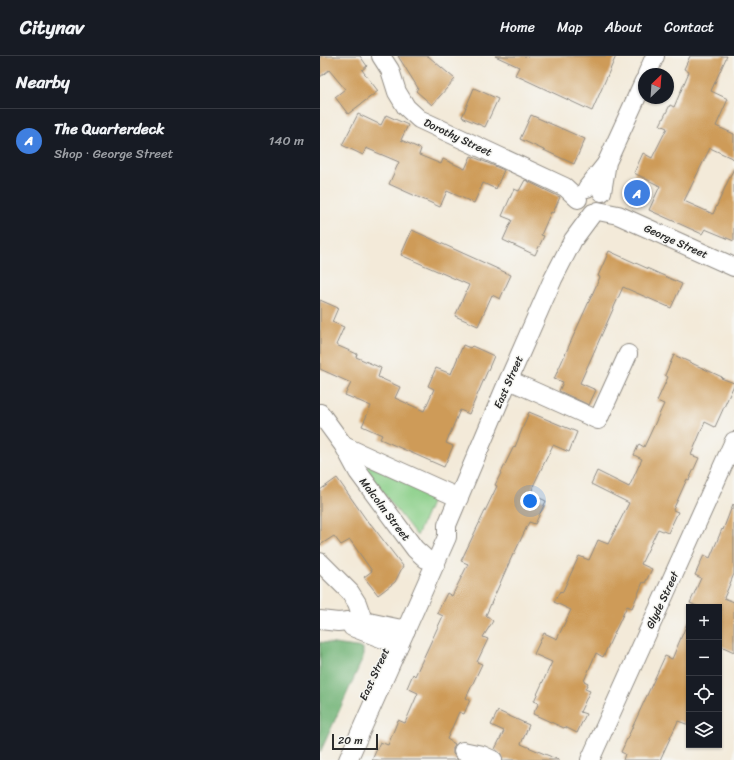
<!DOCTYPE html>
<meta charset="utf-8">
<style>
:root{--surface:#171b24;--page:#20242c;--text:#f1f3f6;--muted:#9ea1a6;--line:#363941;--accent:#8c9099}
body{margin:0;font-family:Sriracha,sans-serif;background:var(--page);color:var(--text)}
.controls{position:absolute;right:12px;bottom:12px;display:grid;overflow:hidden;border-radius:0px;box-shadow:0 1px 3px #0004}
.controls button{width:36px;height:36px;display:grid;place-items:center;padding:0;border:0;border-bottom:1px solid var(--line);background:var(--surface);color:var(--text);font:20px sans-serif}
.compass{position:absolute;left:318px;top:12px;width:36px;height:36px;border-radius:50%;background:var(--surface);box-shadow:0 1px 3px #0004;rotate:25deg}
.scale{position:absolute;left:12px;bottom:10px;width:46px;box-sizing:border-box;padding-left:4px;border:2px solid #2b2b2b;border-top:0;font-size:11px;line-height:14px;white-space:nowrap;color:#2b2b2b;-webkit-text-stroke:3px #f6f6f2;paint-order:stroke}
.you{position:absolute;left:210px;top:445px;width:14px;height:14px;margin:-10px;border:3px solid #fff;border-radius:50%;background:#1a73e8;box-shadow:0 0 0 6px #1a73e833}
.badge{display:grid;place-items:center;width:26px;height:26px;border-radius:50%;background:var(--accent);color:#fff;font-size:13px;font-weight:700}
.pin{position:absolute;translate:-50% -50%;border:2px solid #fff;box-shadow:0 1px 4px #0006}
.list{margin:0;padding:0;list-style:none}
h2{display:flex;justify-content:space-between;align-items:center;height:52px;margin:0;padding:0 16px;font-size:17px}
h2 small{font-size:13px;font-weight:400;color:var(--muted)}
.list li{display:grid;grid-template-columns:26px 1fr auto;gap:12px;align-items:center;box-sizing:border-box;height:64px;padding:0 16px;border-top:1px solid var(--line)}
.list b{display:block;font-size:15px;white-space:nowrap}
.list p{margin:0;font-size:13px;white-space:nowrap;color:var(--muted)}
.list em{font-size:13px;font-style:normal;color:var(--muted)}
.icon{flex:none;width:22px;height:22px;fill:none;stroke:currentColor;stroke-width:2;stroke-linecap:round;stroke-linejoin:round}
.map{position:relative;flex:none;width:414px;height:704px;overflow:hidden}
header{display:flex;align-items:center;gap:24px;box-sizing:border-box;height:56px;padding:0 20px;background:var(--surface);border-bottom:1px solid var(--line)}
header strong{font-size:19px}
nav{display:flex;gap:22px;margin-inline-start:auto;font-size:14px}
main{display:flex}
aside{flex:1;background:var(--surface)}
.map>svg:first-child{display:block}
.green{fill:#8acf88;stroke:#5a7d5a}
.forest{fill:#6fb274;stroke:#4d6e50}
.building{fill:#ce9b58}
.lines{fill:none;stroke-linecap:round;stroke-linejoin:round}
.minor-casing{stroke:#8f8a82;stroke-width:20}
.minor{stroke:#fff;stroke-width:18}
.labels{text-anchor:middle;stroke-width:3;stroke-linejoin:round;paint-order:stroke}
.street-label{font-size:11px;fill:#2b2b2b;stroke:#f6f6f2}
</style>
<header>
<strong>Citynav</strong>
<nav><a>Home</a><a>Map</a><a>About</a><a>Contact</a></nav>
</header>
<main>
<aside>
<h2>Nearby<small></small></h2>
<ul class="list">
<li><span class="badge" style="background:#3f7fe0">A</span><div><b>The Quarterdeck</b><p>Shop · George Street</p></div><em>140 m</em></li>
</ul>
</aside>
<div class="map">
<svg width="414" height="704" viewBox="0 0 414 704">
<rect width="100%" height="100%" fill="#f6f6f2"/>
<filter id="ink" filterUnits="userSpaceOnUse"><feTurbulence type="fractalNoise" baseFrequency=".025" numOctaves="2"/><feDisplacementMap in="SourceGraphic" scale="8" xChannelSelector="R" yChannelSelector="G"/><feConvolveMatrix kernelMatrix="1 2 1 2 8 2 1 2 1" color-interpolation-filters="sRGB"/></filter>
<filter id="wash" filterUnits="userSpaceOnUse"><feTurbulence type="fractalNoise" baseFrequency=".012" numOctaves="4" result="noise"/><feDisplacementMap in="SourceGraphic" scale="16" xChannelSelector="R" yChannelSelector="G"/><feGaussianBlur stdDeviation="0.9" result="paint"/><feColorMatrix in="noise" values="0 0 0 0 0 0 0 0 0 0 0 0 0 0 0 0 0 1.4 0 .05"/><feComposite in="paint" operator="in"/></filter>
<g filter="url(#wash)">
<rect width="100%" height="100%" fill="#f3ead9"/>
<polygon class="green" points="47,408 114,440 97,480 44,412"/>
<polygon class="forest" points="0,586 43,592 43,602 0,697"/>
<g id="blocks">
<g class="building">
<polygon points="0,0 40,0 47,10 42,14 58,35 28,58 15,41 25,33 9,14 0,21"/>
<polygon points="78,0 108,0 135,23 112,49 96,35 98,32"/>
<polygon points="175,0 296,0 272,55 195,19 199,11"/>
<polygon points="370,0 407,0 391,35 408,43 396,70 414,78 414,103 390,92 364,145 393,158 414,112 414,185 385,173 382,178 329,154 340,130 314,117 323,97 332,102 347,72 340,69 350,49 354,51 369,16 364,13"/>
<polygon points="154,32 178,43 165,71 142,61"/>
<polygon points="38,58 61,69 66,59 88,69 81,84 101,93 99,99 121,108 123,103 145,113 151,100 184,114 176,133 163,127 154,147 127,135 120,151 69,128 79,106 46,92 43,99 22,89"/>
<polygon points="211,59 265,83 254,108 200,83"/>
<polygon points="205,124 240,141 233,157 231,156 221,179 224,180 215,199 183,184 192,164 182,160 194,133 199,135"/>
<polygon points="92,174 191,219 180,243 172,239 158,270 135,260 149,229 81,199"/>
<polygon points="289,195 362,228 351,252 303,231 260,327 276,334 269,349 239,335 243,326 234,323 280,221 278,220"/>
<polygon points="0,244 18,252 12,266 24,271 16,289 37,298 36,301 61,312 58,321 80,331 75,342 104,355 114,333 108,330 116,312 131,318 143,289 150,292 152,290 174,300 149,358 140,354 126,387 133,390 124,411 60,383 62,379 42,370 51,350 25,339 31,327 0,313"/>
<polygon points="354,299 402,321 401,322 414,327 414,329 395,371 385,366 371,399 379,402 369,424 367,423 353,454 358,456 348,477 338,473 321,508 332,513 325,527 323,526 312,552 307,550 283,601 276,597 264,625 268,627 265,633 270,635 260,656 266,658 257,677 245,671 244,672 213,658 219,647 214,645 232,606 214,598 224,577 237,583 251,554 234,546 240,535 242,537 259,500 269,504 278,484 288,488 309,447 271,428 277,415 309,431 322,403 314,399 319,388 324,391 344,348 337,345 348,321 345,319"/>
<polygon points="209,356 257,376 249,396 233,389 214,428 211,438 226,445 215,468 209,466 194,498 193,498 166,559 173,565 163,581 168,583 157,606 162,608 146,642 150,644 144,658 139,656 127,683 135,688 133,692 133,698 138,704 52,704 60,686 68,689 78,664 85,667 98,637 87,632 93,618 95,620 123,560 117,557 127,537 132,540 148,508 141,505 177,430 175,429 179,421 194,390 195,391"/>
<polygon points="17,422 50,469 50,467 83,510 75,526 58,539 44,521 52,515 30,484 21,489 14,480 0,489 0,434"/>
<polygon points="413,448 414,449 414,518 404,542 414,546 414,596 399,589 399,551 379,551 370,547 381,522 375,519 384,499 390,502 402,473 403,474"/>
<polygon points="369,563 369,669 358,665 340,704 303,704 305,698 301,696 345,600 352,603"/>
<polygon points="178,655 209,669 201,688 239,704 183,704 181,698 175,693 184,675 171,669"/>
</g>
</g>
</g>
<g filter="url(#ink)">
<use href="#blocks" fill-opacity="0" stroke="#8f8a82" stroke-width="1"/>
<g class="lines">
<defs>
<g id="minor">
<polyline points="61,0 70,14 77,36 86,51 99,63 245,131 258,143"/>
<polyline points="327,18 335,0"/>
<polyline points="267,132 286,108"/>
<polyline points="282,136 287,106 324,25"/>
<polyline points="278,155 298,159 414,211"/>
<polyline points="189,324 278,364 308,298"/>
<polyline points="0,357 24,390 38,416 95,493 106,503 116,507"/>
<polyline points="24,390 139,442"/>
<polyline points="0,506 30,536 37,547 43,564"/>
<polyline points="0,564 18,566 39,564 86,574"/>
<polyline points="32,571 79,589"/>
<polyline points="143,695 162,699 173,704"/>
<polyline points="28,704 127,481 127,469 185,332 233,223 253,184 273,157"/>
<polyline points="270,704 414,385"/>
</g>
</defs>
<use href="#minor" class="minor-casing"/>
<use href="#minor" class="minor"/>
</g>
</g>
<g class="labels">
<g class="street-label">
<text transform="translate(138 81) rotate(25)" y="4">Dorothy Street</text>
<text transform="translate(356 185) rotate(24)" y="4">George Street</text>
<text transform="translate(188 326) rotate(-66)" y="4">East Street</text>
<text transform="translate(65 453) rotate(53)" y="4">Malcolm Street</text>
<text transform="translate(342 544) rotate(-65)" y="4">Glyde Street</text>
<text transform="translate(54 618) rotate(-65)" y="4">East Street</text>
</g>
</g>
</svg>
<div class="controls">
<button>+</button>
<button>−</button>
<button><svg class="icon" aria-label="locate" viewBox="0 0 24 24"><circle cx="12" cy="12" r="6"/><path d="M12 2v4M12 18v4M2 12h4M18 12h4"/></svg></button>
<button><svg class="icon" aria-label="layers" viewBox="0 0 24 24"><path d="M12 4l9 5-9 5-9-5zM3 14l9 5 9-5"/></svg></button>
</div>
<svg class="compass" viewBox="-18 -18 36 36"><path d="M0-13l5 13h-10z" fill="#e53935"/><path d="M0 13l5-13h-10z" fill="#9ea1a6"/></svg>
<div class="scale">20 m</div>
<div class="you"></div>
<div class="pin badge" style="left:317px;top:137px;background:#3f7fe0">A</div>
</div>
</main>
